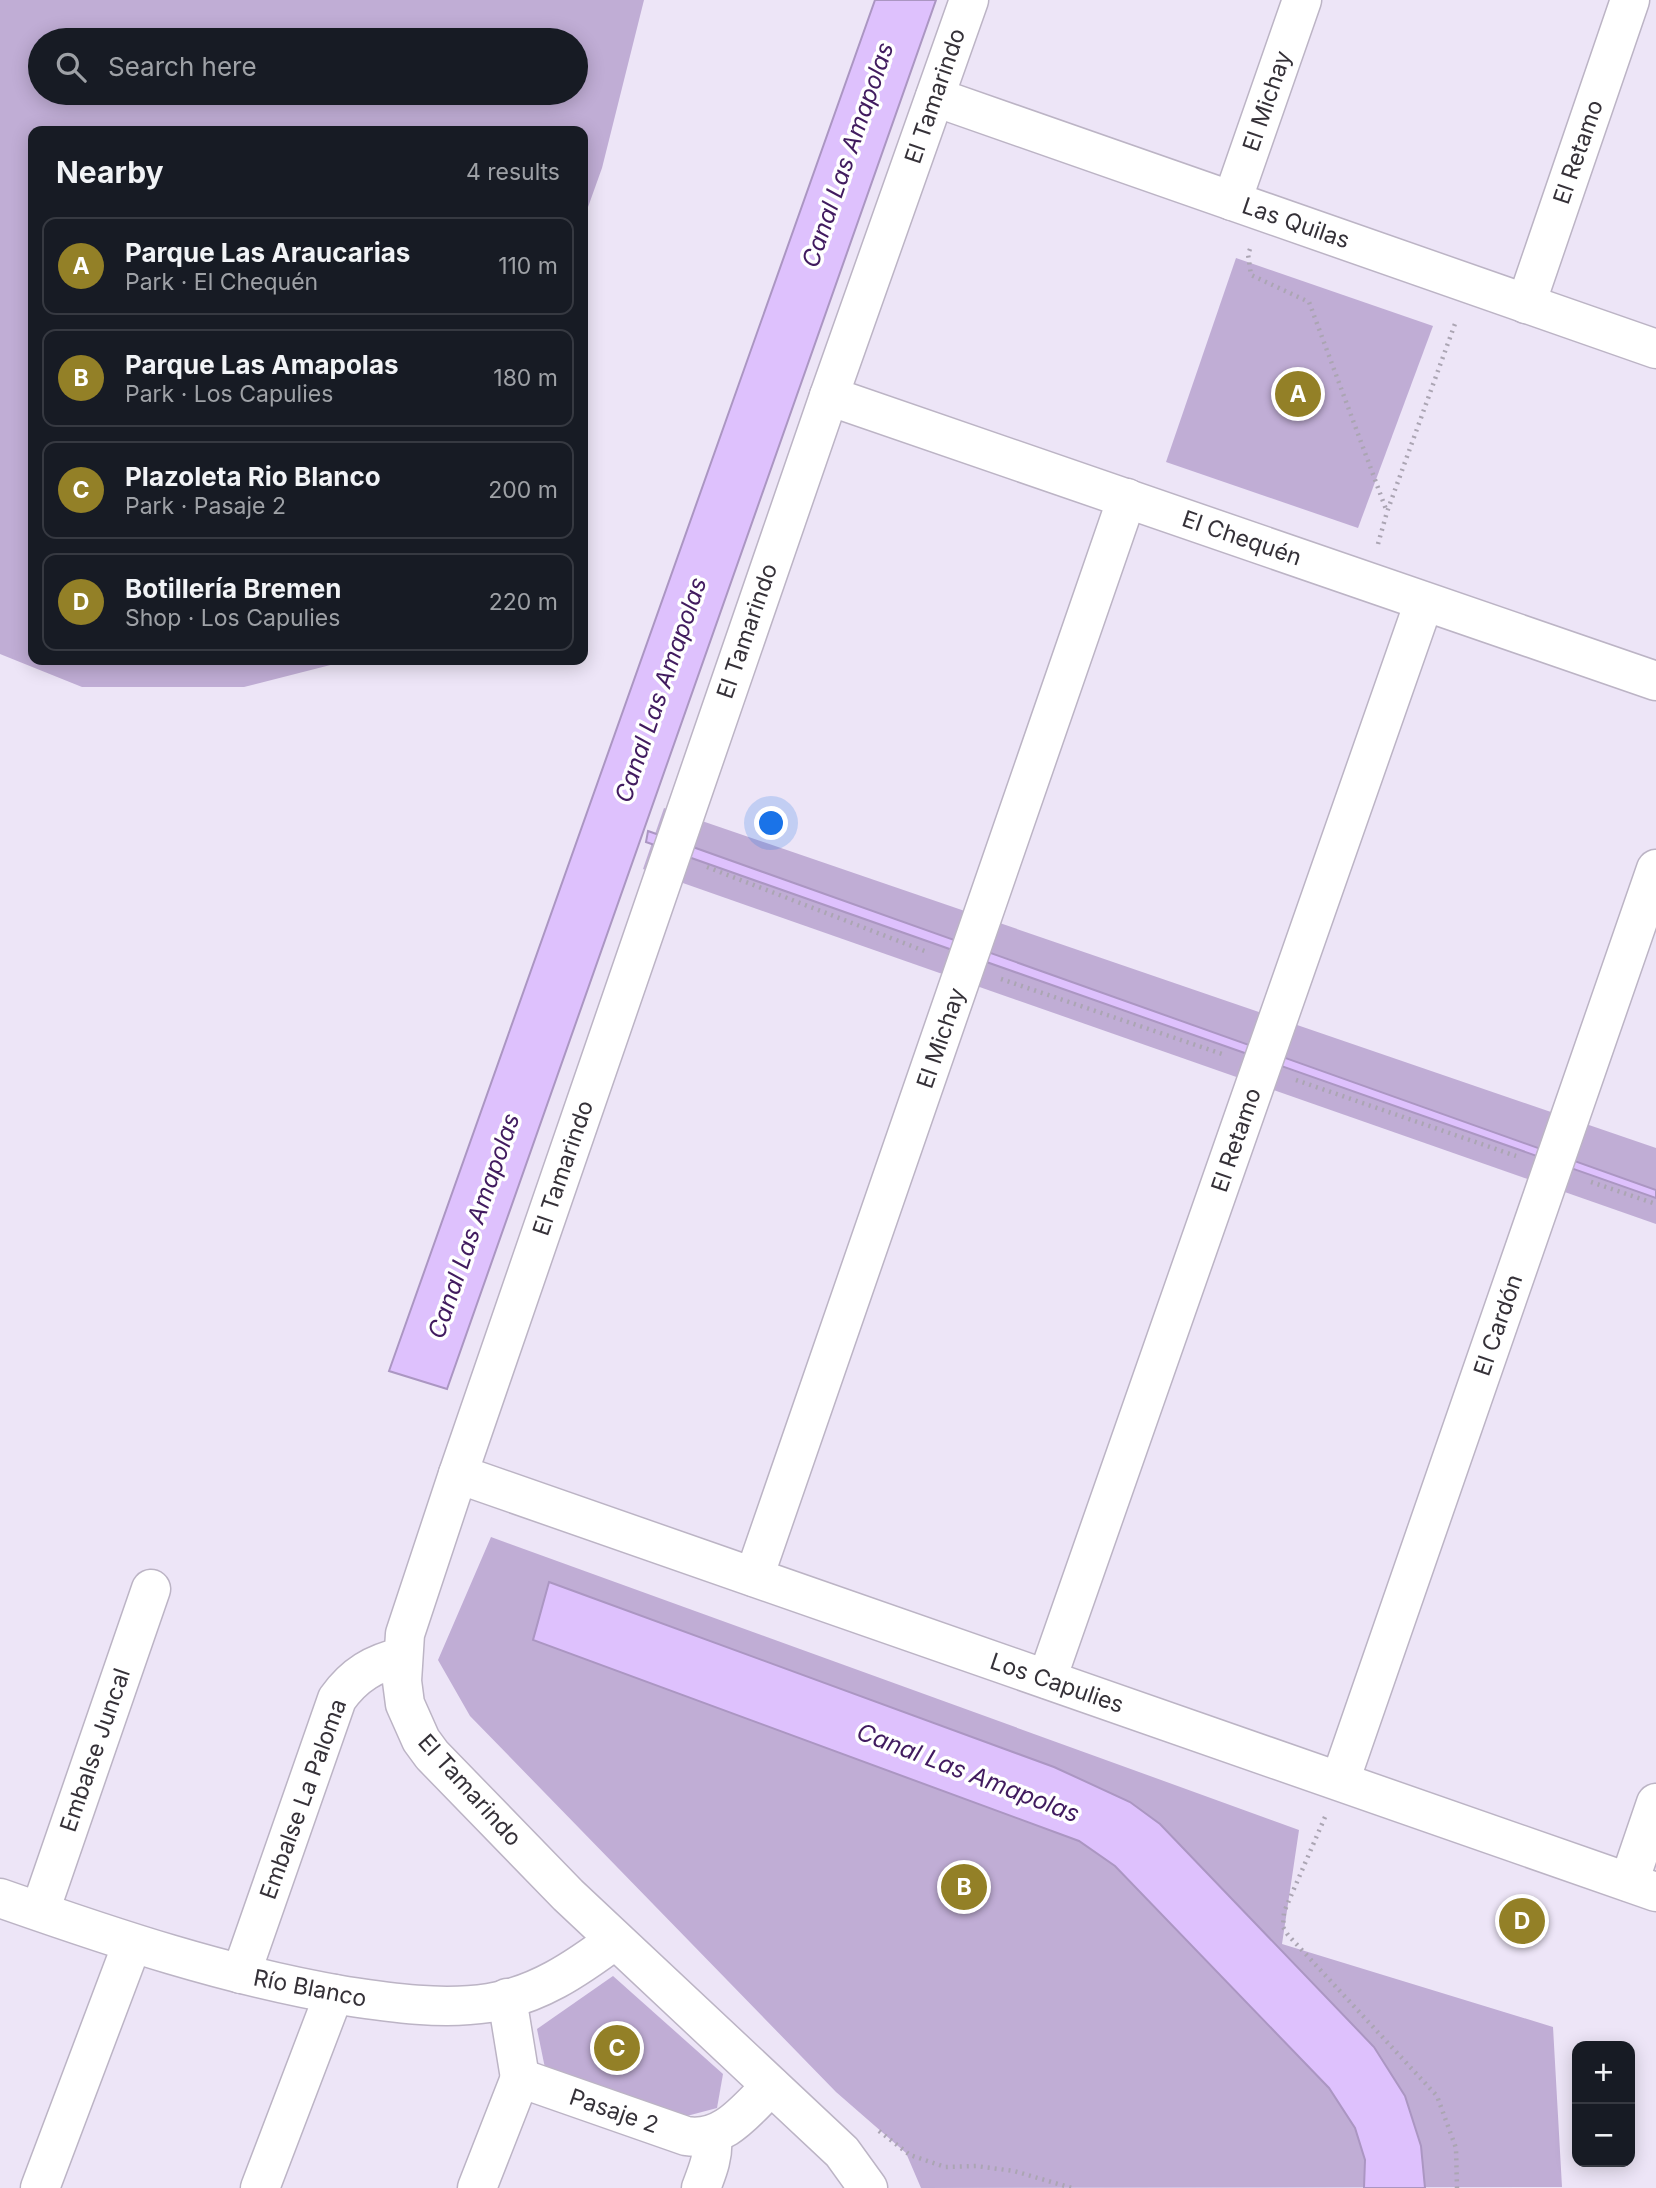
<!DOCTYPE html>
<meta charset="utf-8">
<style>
:root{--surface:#171b24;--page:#20242c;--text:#f1f3f6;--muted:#9ea1a6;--line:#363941;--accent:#938027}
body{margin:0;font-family:Inter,sans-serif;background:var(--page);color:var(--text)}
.controls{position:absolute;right:21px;bottom:21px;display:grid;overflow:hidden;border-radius:14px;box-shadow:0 4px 18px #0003}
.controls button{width:63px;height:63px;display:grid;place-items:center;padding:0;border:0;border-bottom:2px solid var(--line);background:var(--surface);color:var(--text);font:35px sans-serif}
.you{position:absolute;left:772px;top:824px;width:24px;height:24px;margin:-18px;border:5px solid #fff;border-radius:50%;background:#1a73e8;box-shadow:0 0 0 10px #1a73e833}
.badge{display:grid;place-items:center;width:46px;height:46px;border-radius:50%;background:var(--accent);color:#fff;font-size:23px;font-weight:700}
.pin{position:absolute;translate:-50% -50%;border:4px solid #fff;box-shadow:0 2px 7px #0006}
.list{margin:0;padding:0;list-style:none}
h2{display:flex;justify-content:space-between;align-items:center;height:91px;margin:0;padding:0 28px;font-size:30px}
h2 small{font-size:23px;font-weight:400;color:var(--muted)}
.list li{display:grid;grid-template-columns:46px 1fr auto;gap:21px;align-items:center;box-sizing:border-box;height:98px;margin:0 14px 14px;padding:0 14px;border:2px solid var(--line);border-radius:14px}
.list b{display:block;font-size:26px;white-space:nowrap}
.list p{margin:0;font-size:23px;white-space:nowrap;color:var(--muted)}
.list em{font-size:23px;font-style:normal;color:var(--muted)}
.icon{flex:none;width:38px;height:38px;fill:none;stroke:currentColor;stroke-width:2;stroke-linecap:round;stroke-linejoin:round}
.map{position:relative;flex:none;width:1656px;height:2188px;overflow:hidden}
.search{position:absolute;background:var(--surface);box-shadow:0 4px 18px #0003;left:28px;top:28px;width:560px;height:77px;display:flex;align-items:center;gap:18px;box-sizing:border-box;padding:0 24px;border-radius:38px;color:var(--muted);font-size:26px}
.panel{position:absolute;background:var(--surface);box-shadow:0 4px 18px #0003;left:28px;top:126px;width:560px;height:539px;border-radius:14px}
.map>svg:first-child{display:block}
.green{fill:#c0add5;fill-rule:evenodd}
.water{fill:#dec1fd;stroke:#ab96c2;stroke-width:2}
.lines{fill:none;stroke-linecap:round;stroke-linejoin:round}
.street-casing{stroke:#bcb4c5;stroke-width:41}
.path{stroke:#aba5b3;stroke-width:4.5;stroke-dasharray:2 5;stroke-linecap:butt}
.street{stroke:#fff;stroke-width:38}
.labels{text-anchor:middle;stroke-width:7;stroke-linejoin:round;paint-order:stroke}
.street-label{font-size:23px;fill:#353138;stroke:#fff}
.water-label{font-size:24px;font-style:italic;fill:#411b5f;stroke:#fff}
</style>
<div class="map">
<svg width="1656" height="2188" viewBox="0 0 1656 2188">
<rect width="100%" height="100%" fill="#ede5f7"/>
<g class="green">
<path d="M0,0H644L602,168L583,221V131H33V660H350L244,687H82L0,654ZM576,40V93H40V40Z"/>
<polygon points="1236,258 1433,326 1358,528 1166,462"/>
<polygon points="664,808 1656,1148 1656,1224 643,869"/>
<polygon points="491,1537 1299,1830 1282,1944 1553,2027 1562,2187 921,2188 906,2153 836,2092 470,1716 438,1660"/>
<polygon points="613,1976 723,2074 717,2108 683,2117 545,2068 537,2029"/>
</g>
<g class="water">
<polygon points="875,0 936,0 447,1389 389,1371"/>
<polygon points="648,831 1656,1190 1656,1198 646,842"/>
<polygon points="549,1582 1054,1767 1130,1802 1160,1824 1374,2047 1405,2096 1421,2146 1425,2188 1364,2188 1365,2160 1355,2128 1329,2088 1115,1866 1079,1841 533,1640"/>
</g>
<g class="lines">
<defs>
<g id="street">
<polyline points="935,97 1656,349"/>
<polyline points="1232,201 1302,0"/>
<polyline points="1526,304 1630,0"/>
<polyline points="829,396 1656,681"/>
<polyline points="458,1474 1656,1892"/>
<polyline points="754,1577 1127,498"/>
<polyline points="1047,1679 1424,602"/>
<polyline points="1340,1781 1656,869"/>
<polyline points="1629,1882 1656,1803"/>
<path d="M0,1898C114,1938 227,1976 346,1996C392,2003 442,2010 489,2003C538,1995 576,1969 615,1940"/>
<polyline points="40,1911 151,1589"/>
<path d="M241,1974L337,1699C354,1675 374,1663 402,1657"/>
<polyline points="507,1998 520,2078"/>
<path d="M520,2078L686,2136C724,2142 746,2110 771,2086"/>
<polyline points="40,2188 132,1944"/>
<polyline points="260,2188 334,1994"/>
<polyline points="477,2188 520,2078"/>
<path d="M701,2188C708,2170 714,2155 712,2136"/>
<polyline points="868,2188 842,2152 568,1895 432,1755 421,1740 405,1704 402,1681 405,1634 458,1474 829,396 969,0"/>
</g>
</defs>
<use href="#street" class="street-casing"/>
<g class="path">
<polyline points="1250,249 1248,254 1251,275 1309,302 1387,512"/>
<polyline points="1378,544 1387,512 1456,321"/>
<polyline points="707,867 927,952"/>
<polyline points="1001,979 1225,1055"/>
<polyline points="1296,1080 1516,1156"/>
<polyline points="1591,1182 1656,1204"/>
<polyline points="1325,1817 1284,1912 1283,1927 1288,1935 1437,2096 1456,2148 1457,2188"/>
<polyline points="879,2131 910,2155 945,2167 976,2166 1014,2171 1072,2188"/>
</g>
<use href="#street" class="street"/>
</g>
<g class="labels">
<g class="street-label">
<text transform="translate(935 96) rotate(-71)" y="8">El Tamarindo</text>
<text transform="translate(1267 101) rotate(-71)" y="8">El Michay</text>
<text transform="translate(1578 152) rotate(-71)" y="8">El Retamo</text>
<text transform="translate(1296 223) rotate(19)" y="8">Las Quilas</text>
<text transform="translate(1242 538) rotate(19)" y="8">El Chequén</text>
<text transform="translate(747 631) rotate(-71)" y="8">El Tamarindo</text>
<text transform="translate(941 1038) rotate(-71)" y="8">El Michay</text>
<text transform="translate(1236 1140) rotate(-71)" y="8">El Retamo</text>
<text transform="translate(563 1168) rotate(-71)" y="8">El Tamarindo</text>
<text transform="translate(1498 1325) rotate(-71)" y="8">El Cardón</text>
<text transform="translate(1057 1683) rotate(19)" y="8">Los Capulies</text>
<text transform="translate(95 1750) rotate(-71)" y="8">Embalse Juncal</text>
<text transform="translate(470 1790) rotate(48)" y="8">El Tamarindo</text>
<text transform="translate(303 1799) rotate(-70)" y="8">Embalse La Paloma</text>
<text transform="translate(310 1988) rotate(11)" y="8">Río Blanco</text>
<text transform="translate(614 2111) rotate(19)" y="8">Pasaje 2</text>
</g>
<g class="water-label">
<text transform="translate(848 155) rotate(-71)" y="8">Canal Las Amapolas</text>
<text transform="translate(661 690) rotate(-71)" y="8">Canal Las Amapolas</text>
<text transform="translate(474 1226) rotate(-71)" y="8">Canal Las Amapolas</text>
<text transform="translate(968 1773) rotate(21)" y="8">Canal Las Amapolas</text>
</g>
</g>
</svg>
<div class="controls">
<button>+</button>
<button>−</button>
</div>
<div class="you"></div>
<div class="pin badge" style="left:1298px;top:394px">A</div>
<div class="pin badge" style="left:964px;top:1887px">B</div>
<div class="pin badge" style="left:617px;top:2048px">C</div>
<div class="pin badge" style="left:1522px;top:1921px">D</div>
<div class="search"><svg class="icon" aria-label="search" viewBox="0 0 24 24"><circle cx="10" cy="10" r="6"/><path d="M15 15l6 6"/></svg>Search here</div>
<section class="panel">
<h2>Nearby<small>4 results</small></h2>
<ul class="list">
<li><span class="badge">A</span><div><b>Parque Las Araucarias</b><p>Park · El Chequén</p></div><em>110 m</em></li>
<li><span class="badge">B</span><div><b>Parque Las Amapolas</b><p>Park · Los Capulies</p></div><em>180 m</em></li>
<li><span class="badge">C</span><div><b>Plazoleta Rio Blanco</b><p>Park · Pasaje 2</p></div><em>200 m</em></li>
<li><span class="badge">D</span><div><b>Botillería Bremen</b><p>Shop · Los Capulies</p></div><em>220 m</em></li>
</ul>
</section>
</div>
